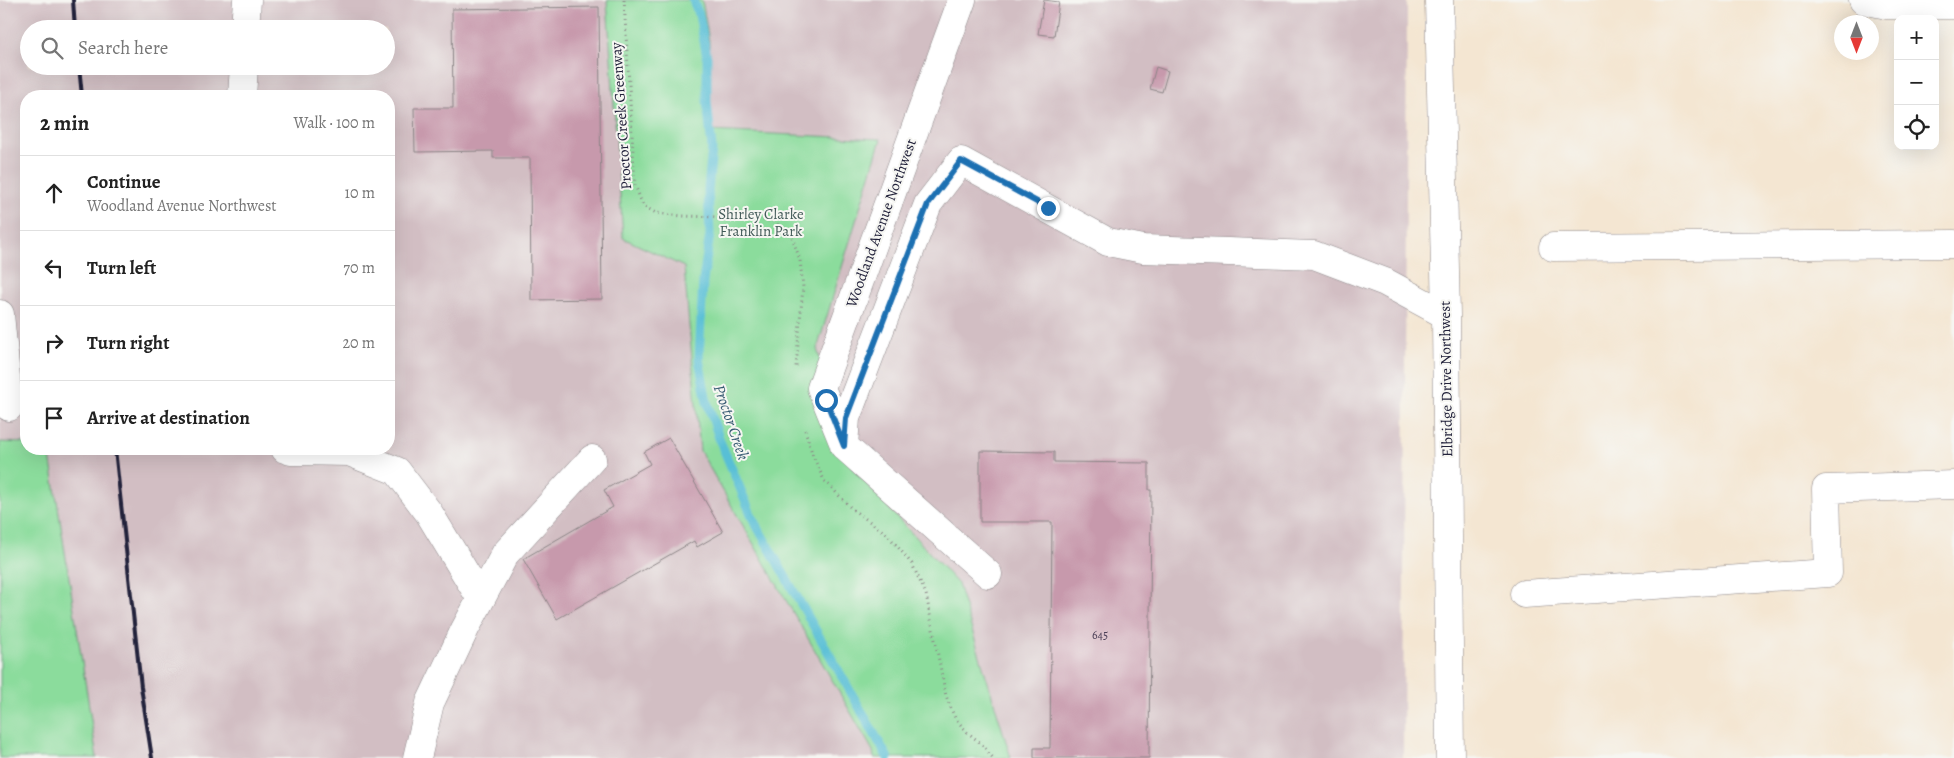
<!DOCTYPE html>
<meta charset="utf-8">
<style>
body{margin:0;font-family:Alegreya,serif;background:#f2f2f2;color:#222}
.controls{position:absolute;right:15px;top:15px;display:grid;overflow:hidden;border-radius:10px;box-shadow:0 5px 20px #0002}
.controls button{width:45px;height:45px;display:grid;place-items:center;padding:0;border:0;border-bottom:1px solid #e0e0e0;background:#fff;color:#222;font:25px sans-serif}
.compass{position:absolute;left:1834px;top:15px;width:45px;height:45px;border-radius:50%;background:#fff;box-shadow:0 5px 20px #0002;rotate:180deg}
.stop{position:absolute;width:15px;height:15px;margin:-11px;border:4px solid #1f6fb2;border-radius:50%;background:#fff}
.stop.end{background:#1f6fb2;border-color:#fff;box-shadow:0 1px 5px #0008}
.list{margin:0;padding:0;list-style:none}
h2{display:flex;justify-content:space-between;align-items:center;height:65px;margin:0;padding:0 20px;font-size:21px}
h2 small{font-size:16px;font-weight:400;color:#767676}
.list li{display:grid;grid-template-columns:32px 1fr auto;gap:15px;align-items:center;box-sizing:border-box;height:75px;padding:0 20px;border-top:1px solid #e0e0e0}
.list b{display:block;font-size:19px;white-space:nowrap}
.list p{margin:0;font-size:16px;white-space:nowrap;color:#767676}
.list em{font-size:16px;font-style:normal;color:#767676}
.icon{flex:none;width:28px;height:28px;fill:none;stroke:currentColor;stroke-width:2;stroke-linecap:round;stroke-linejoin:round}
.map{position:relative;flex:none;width:1954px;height:758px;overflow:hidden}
.search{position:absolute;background:#fff;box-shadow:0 5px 20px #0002;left:20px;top:20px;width:375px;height:55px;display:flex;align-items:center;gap:12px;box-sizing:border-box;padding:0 18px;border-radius:28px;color:#767676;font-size:19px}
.panel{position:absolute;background:#fff;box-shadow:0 5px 20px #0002;left:20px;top:90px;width:375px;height:365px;border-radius:20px}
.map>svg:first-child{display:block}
</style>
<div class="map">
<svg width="1954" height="758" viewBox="0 0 1954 758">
<rect width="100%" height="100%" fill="#f6f6f2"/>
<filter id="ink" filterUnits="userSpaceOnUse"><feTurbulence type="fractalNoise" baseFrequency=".02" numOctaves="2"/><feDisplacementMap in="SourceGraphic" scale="10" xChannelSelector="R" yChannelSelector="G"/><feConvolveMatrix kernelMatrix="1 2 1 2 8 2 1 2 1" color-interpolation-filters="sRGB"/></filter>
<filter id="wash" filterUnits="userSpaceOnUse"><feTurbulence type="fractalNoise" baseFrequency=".0096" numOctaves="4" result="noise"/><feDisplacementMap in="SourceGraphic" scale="20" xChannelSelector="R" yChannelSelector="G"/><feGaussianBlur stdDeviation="1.12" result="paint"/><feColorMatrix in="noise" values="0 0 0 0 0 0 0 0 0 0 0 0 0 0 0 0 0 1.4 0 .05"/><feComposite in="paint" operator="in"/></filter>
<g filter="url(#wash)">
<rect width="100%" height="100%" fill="#f4e6d2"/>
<!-- industrial -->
<path fill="#d2bec3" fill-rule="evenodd" d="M0,0H1407L1403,758H0ZM29,29H386V66H29ZM26,96H389V449H26Z"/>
<!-- green -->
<path fill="#8bdc9c" stroke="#567f6c" d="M607,0H702L709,41V131L881,139L817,349L853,469L958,584L1011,758H874L873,751L700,451L684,267L623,238Z
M0,442L26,443V449H49L97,758H0Z"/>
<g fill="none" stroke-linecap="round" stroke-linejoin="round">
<!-- stream -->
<path stroke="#58bfd6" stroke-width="9" d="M693,0L699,15L707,57V101L712,148L708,190L710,234L703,281L699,359L707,402L720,441L754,521L888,758"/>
</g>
<g id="blocks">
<!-- building -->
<path fill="#c799ac" d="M1044,0L1059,2L1054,36L1038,34Z
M599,7L602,299L531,300L530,158H493V151L415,152L414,108H453L452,9Z
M1156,67L1168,71L1162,92L1150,89Z
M669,438L723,532L697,547L694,541L557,619L523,559L613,507L604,490L650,464L644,452Z
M980,451L1054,452V462L1149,463V490H1151L1149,758H1034V748H1050L1052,522H980Z"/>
</g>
</g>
<g filter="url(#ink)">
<use href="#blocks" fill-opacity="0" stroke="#8b8486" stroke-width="1"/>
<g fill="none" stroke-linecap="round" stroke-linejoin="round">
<defs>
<path id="minor" d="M1439,0L1446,315L1450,758
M1863,0L1887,5H1954
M245,29L247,0
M242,96L244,66
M1553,247L1954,244
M0,314L9,407
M843,442L821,388L962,0
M285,449L291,451L349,452L397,471L429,513L481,599
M988,574L844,446L846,418L928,204L961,161L1108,242L1143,249L1314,255L1385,282L1446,315
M1524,594L1828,573L1826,489L1954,485
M417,758L430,703L465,629L505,554L592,459"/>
</defs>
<!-- minor casing -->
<use href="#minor" stroke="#8b8486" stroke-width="29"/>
<!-- path -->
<path stroke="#8b8486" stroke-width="3" stroke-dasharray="1 4" stroke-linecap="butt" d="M624,0L635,185L643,206L656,213L682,216L754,218L775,222L792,237L800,260L803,287L796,367
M805,430L813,456L824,480L852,509L887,534L912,564L926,594L946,696L955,718L967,732L982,744L993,758"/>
<!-- minor -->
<use href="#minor" stroke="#fff" stroke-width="28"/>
<!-- rail -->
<path stroke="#22223b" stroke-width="4" d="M73,0L75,29
M79,66L82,96
M115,449L141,687L152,758"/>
</g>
</g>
<g fill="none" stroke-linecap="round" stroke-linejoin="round" filter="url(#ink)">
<!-- route -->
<path stroke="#1f6fb2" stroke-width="6" d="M826,400L844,446L846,418L928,204L961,161L1048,208"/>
</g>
<g text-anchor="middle" stroke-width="4" stroke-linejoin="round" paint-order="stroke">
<!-- number labels -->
<g font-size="12" fill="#4b4057">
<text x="1100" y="639">645</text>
</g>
<!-- street labels -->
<g font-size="15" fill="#22223b" stroke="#f6f6f2">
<text transform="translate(621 116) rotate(-94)" y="5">Proctor Creek Greenway</text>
<text transform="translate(881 223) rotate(-70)" y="5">Woodland Avenue Northwest</text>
<text transform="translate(1446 379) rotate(-91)" y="5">Elbridge Drive Northwest</text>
</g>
<!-- park labels -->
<g font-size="15" fill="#425a58" stroke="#f6f6f2">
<text x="761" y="219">Shirley Clarke<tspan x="761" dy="17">Franklin Park</tspan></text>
</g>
<!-- water labels -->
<g font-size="16" font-style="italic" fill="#355971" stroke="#f6f6f2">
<text transform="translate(732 422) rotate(71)" y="6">Proctor Creek</text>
</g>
</g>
</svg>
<div class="controls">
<button>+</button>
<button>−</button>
<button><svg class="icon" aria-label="locate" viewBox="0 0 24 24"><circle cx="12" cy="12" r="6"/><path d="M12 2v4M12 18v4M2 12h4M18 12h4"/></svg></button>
</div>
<svg class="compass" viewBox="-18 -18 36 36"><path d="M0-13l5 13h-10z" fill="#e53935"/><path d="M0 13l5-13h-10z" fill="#767676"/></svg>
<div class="stop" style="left:826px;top:400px"></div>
<div class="stop end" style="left:1048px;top:208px"></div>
<div class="search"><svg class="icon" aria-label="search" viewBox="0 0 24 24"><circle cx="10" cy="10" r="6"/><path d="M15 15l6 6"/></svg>Search here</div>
<section class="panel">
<h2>2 min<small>Walk · 100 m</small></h2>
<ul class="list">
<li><svg class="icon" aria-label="ahead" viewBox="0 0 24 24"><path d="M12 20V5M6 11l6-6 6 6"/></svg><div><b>Continue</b><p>Woodland Avenue Northwest</p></div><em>10 m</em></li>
<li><svg class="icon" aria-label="left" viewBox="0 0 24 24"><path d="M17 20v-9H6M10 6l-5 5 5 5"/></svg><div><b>Turn left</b></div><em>70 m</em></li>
<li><svg class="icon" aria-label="right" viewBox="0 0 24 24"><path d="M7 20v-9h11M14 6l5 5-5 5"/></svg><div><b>Turn right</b></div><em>20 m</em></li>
<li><svg class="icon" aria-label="arrive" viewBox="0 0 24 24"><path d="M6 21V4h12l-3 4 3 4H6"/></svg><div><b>Arrive at destination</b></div></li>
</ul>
</section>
</div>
